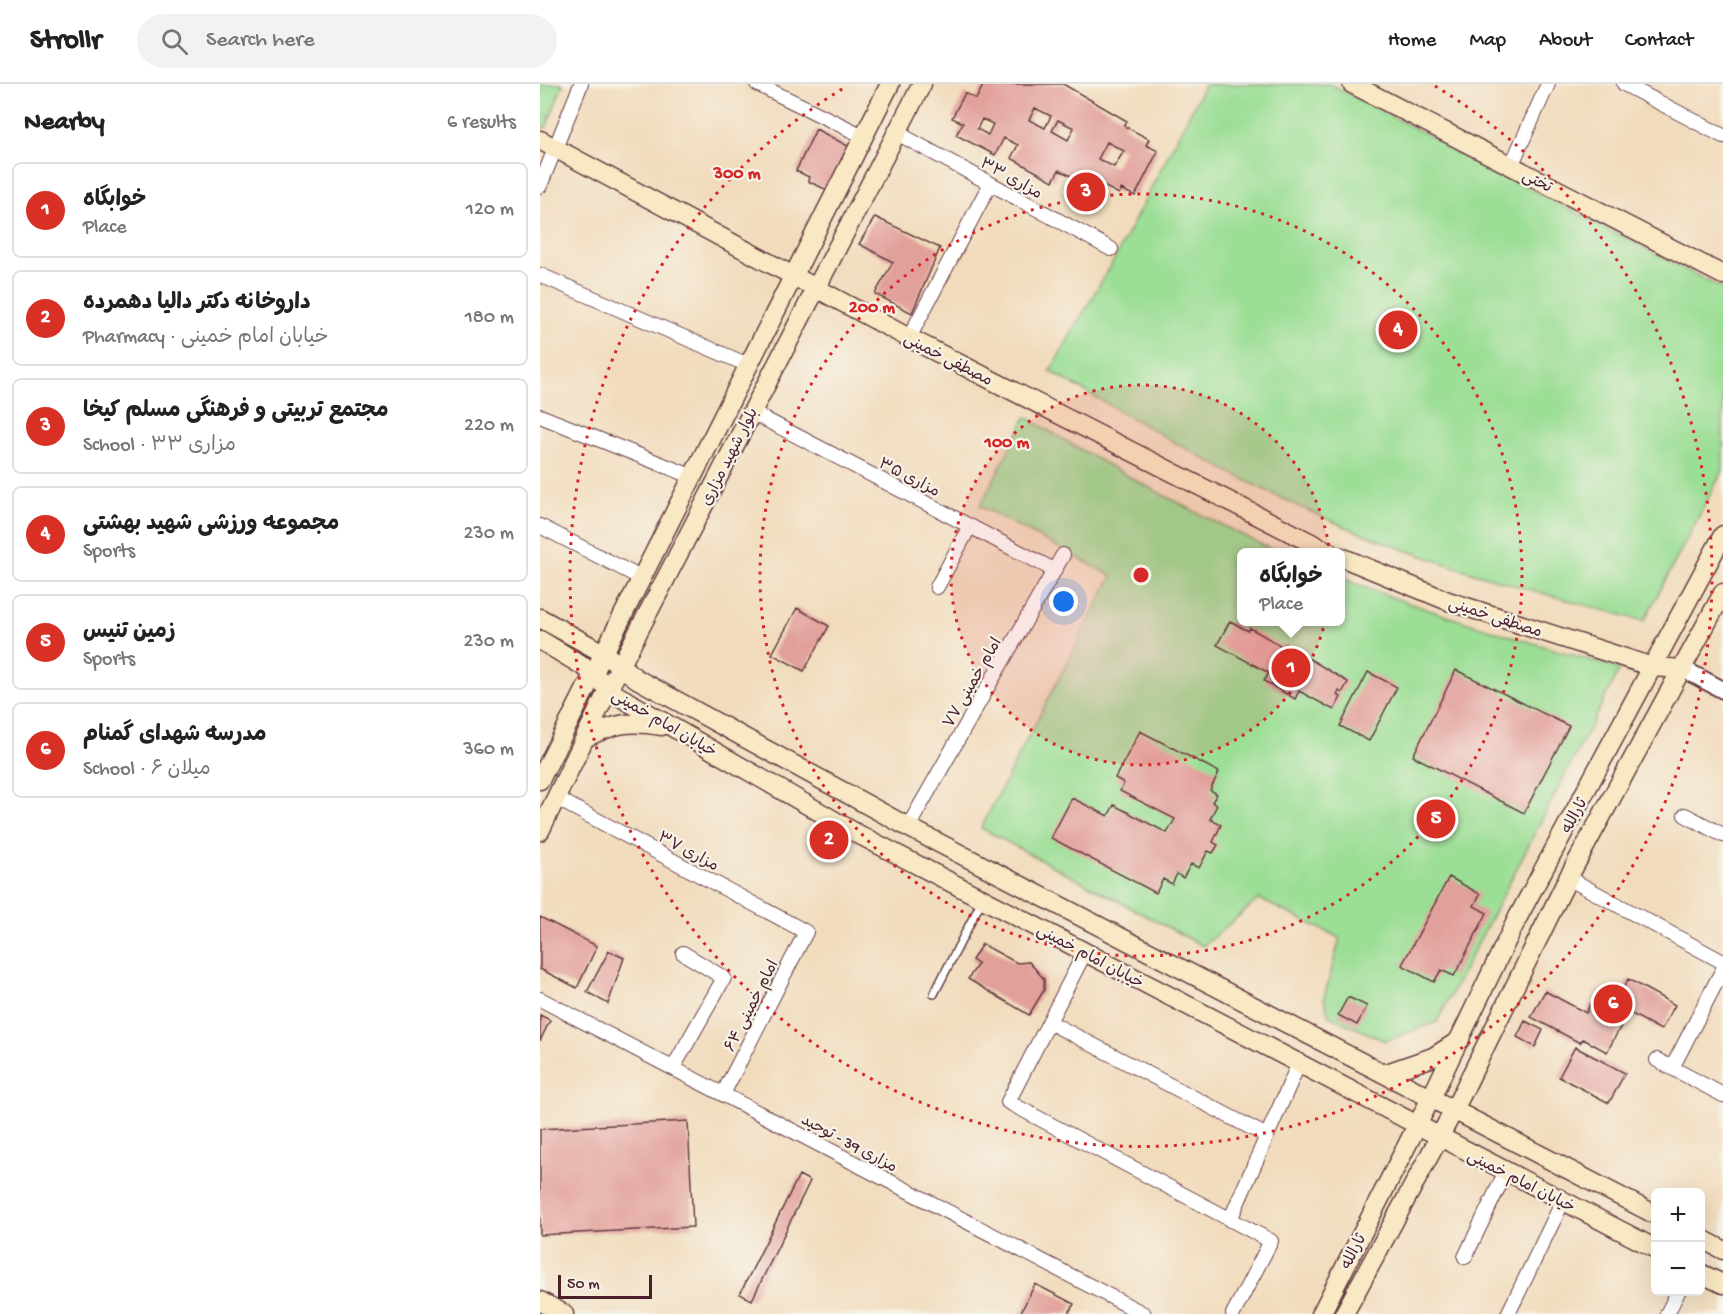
<!DOCTYPE html>
<meta charset="utf-8">
<style>
body{margin:0;font-family:"Gochi Hand","Playpen Sans Arabic",sans-serif;background:#f2f2f2;color:#222}
.controls{position:absolute;right:18px;bottom:18px;display:grid;overflow:hidden;border-radius:9px;box-shadow:0 6px 24px #0002}
.controls button{width:54px;height:54px;display:grid;place-items:center;padding:0;border:0;border-bottom:2px solid #e0e0e0;background:#fff;color:#222;font:30px sans-serif}
.scale{position:absolute;left:18px;bottom:15px;width:94px;box-sizing:border-box;padding-left:6px;border:3px solid #4a1f2b;border-top:0;font-size:16px;line-height:21px;white-space:nowrap;color:#4a1f2b;-webkit-text-stroke:4px #f7f3e8;paint-order:stroke}
.you{position:absolute;left:524px;top:518px;width:21px;height:21px;margin:-15px;border:4px solid #fff;border-radius:50%;background:#1a73e8;box-shadow:0 0 0 9px #1a73e833}
.badge{display:grid;place-items:center;width:39px;height:39px;border-radius:50%;background:#d93025;color:#fff;font-size:20px;font-weight:700}
.pin{position:absolute;translate:-50% -50%;border:3px solid #fff;box-shadow:0 2px 6px #0006}
.popup{position:absolute;left:697px;top:464px;width:108px;height:78px;box-sizing:border-box;display:grid;place-content:center;border-radius:9px;background:#fff;filter:drop-shadow(0 2px 4px #0005);font-size:20px;white-space:nowrap;color:#767676}
.popup b{font-size:22px;color:#222}
.popup::after{content:'';position:absolute;left:50%;top:100%;margin-left:-12px;border:12px solid transparent;border-top-color:#fff}
.list{margin:0;padding:0;list-style:none}
h2{display:flex;justify-content:space-between;align-items:center;height:78px;margin:0;padding:0 24px;font-size:26px}
h2 small{font-size:20px;font-weight:400;color:#767676}
.list li{display:grid;grid-template-columns:39px 1fr auto;gap:18px;align-items:center;box-sizing:border-box;height:96px;margin:0 12px 12px;padding:0 12px;border:2px solid #e0e0e0;border-radius:9px}
.list b{display:block;font-size:22px;white-space:nowrap}
.list p{margin:0;font-size:20px;white-space:nowrap;color:#767676}
.list em{font-size:20px;font-style:normal;color:#767676}
.icon{flex:none;width:33px;height:33px;fill:none;stroke:currentColor;stroke-width:2;stroke-linecap:round;stroke-linejoin:round}
.map{position:relative;flex:none;width:1183px;height:1230px;overflow:hidden}
header{display:flex;align-items:center;gap:36px;box-sizing:border-box;height:84px;padding:0 30px;background:#fff;border-bottom:2px solid #e0e0e0}
header strong{font-size:28px}
nav{display:flex;gap:33px;margin-inline-start:auto;font-size:21px}
.search{width:420px;height:54px;background:#f2f2f2;display:flex;align-items:center;gap:15px;box-sizing:border-box;padding:0 21px;border-radius:33px;color:#767676;font-size:22px}
main{display:flex}
aside{flex:1;background:#fff}
.map>svg:first-child{display:block}
</style>
<header>
<strong>Strollr</strong>
<div class="search"><svg class="icon" aria-label="search" viewBox="0 0 24 24"><circle cx="10" cy="10" r="6"/><path d="M15 15l6 6"/></svg>Search here</div>
<nav><a>Home</a><a>Map</a><a>About</a><a>Contact</a></nav>
</header>
<main>
<aside>
<h2>Nearby<small>6 results</small></h2>
<ul class="list">
<li><span class="badge">1</span><div><b>خوابگاه</b><p>Place</p></div><em>120 m</em></li>
<li><span class="badge">2</span><div><b>داروخانه دکتر دالیا دهمرده</b><p>Pharmacy · خیابان امام خمینی</p></div><em>180 m</em></li>
<li><span class="badge">3</span><div><b>مجتمع تربیتی و فرهنگی مسلم کیخا</b><p>School · مزاری ۳۳</p></div><em>220 m</em></li>
<li><span class="badge">4</span><div><b>مجموعه ورزشی شهید بهشتی</b><p>Sports</p></div><em>230 m</em></li>
<li><span class="badge">5</span><div><b>زمین تنیس</b><p>Sports</p></div><em>230 m</em></li>
<li><span class="badge">6</span><div><b>مدرسه شهدای گمنام</b><p>School · میلان ۶</p></div><em>360 m</em></li>
</ul>
</aside>
<div class="map">
<svg width="1183" height="1230" viewBox="0 0 1183 1230">
<defs>
<pattern id="park-crowns" width="20" height="18" patternUnits="userSpaceOnUse" patternTransform="scale(1.5)"><rect width="20" height="18" fill="#9bde95"/><path d="M2 6a3 3 0 1 1 6 0M12 15a3 3 0 1 1 6 0" fill="none" stroke="#87be81"/></pattern>
</defs>
<rect width="100%" height="100%" fill="#f7f3e8"/>
<filter id="ink" filterUnits="userSpaceOnUse"><feTurbulence type="fractalNoise" baseFrequency=".0167" numOctaves="2"/><feDisplacementMap in="SourceGraphic" scale="12" xChannelSelector="R" yChannelSelector="G"/><feConvolveMatrix kernelMatrix="1 2 1 2 8 2 1 2 1" color-interpolation-filters="sRGB"/></filter>
<filter id="wash" filterUnits="userSpaceOnUse"><feTurbulence type="fractalNoise" baseFrequency=".008" numOctaves="4" result="noise"/><feDisplacementMap in="SourceGraphic" scale="24" xChannelSelector="R" yChannelSelector="G"/><feGaussianBlur stdDeviation="1.35" result="paint"/><feColorMatrix in="noise" values="0 0 0 0 0 0 0 0 0 0 0 0 0 0 0 0 0 1.4 0 .05"/><feComposite in="paint" operator="in"/></filter>
<g filter="url(#wash)">
<rect width="100%" height="100%" fill="#f1dbbc"/>
<!-- park -->
<path fill="url(#park-crowns)" stroke="#727e60" stroke-width="1.5" d="M0,0H23L6,44L0,41Z"/>
<!-- garden -->
<path fill="#9bde95" stroke="#727e60" stroke-width="1.5" d="M665,0H790L1183,205V386L1104,537C1010,512 917,487 826,451C715,408 613,346 510,287L575,174Z
M486,333C567,383 651,427 737,468H702V538H801V494C892,530 986,557 1080,585L897,938L845,957L789,932L784,914L800,854L719,815L663,862L441,744L572,492L440,422Z"/>
<g id="blocks">
<!-- building -->
<path fill="#e2a09b" fill-rule="evenodd" d="M444,0H523L587,37L584,42L609,55L606,61L618,67L595,112L581,105L579,110L554,97L552,102L519,86L513,97L471,74L478,61L464,54L455,71L416,51L423,39L412,34L425,9L436,15ZM495,24L511,32L505,44L489,36ZM442,35L453,40L448,51L437,45ZM518,36L534,44L528,56L512,47ZM567,58L584,67L574,83L558,75Z
M276,45L308,62L287,106L268,97L269,93L256,87Z
M335,133L400,164L372,229L335,210L353,178L319,160Z
M257,524L289,542L264,587L232,570Z
M690,537L708,547L710,544L743,563L745,560L808,598L802,609L799,607L797,611L801,613L794,626L759,607L755,615L724,597L729,589L677,561Z
M916,586L1029,642L984,729L873,672Z
M828,588L857,603L829,657L800,642Z
M600,647L679,688L670,706L677,710L672,718L677,721L670,735L681,741L673,758L678,761L673,769L668,767L659,784L651,780L643,794L637,790L632,800L623,795L616,809L511,754L532,714L568,732L574,721L627,749L635,735L580,707L584,699L575,694Z
M909,793L940,810L934,822L947,829L914,892L901,886L894,898L862,881Z
M0,833L57,862L37,904L0,885Z
M442,860L477,879L489,878L504,895V906L489,931L428,895L438,880L432,876Z
M69,867L84,874L68,920L47,908Z
M1088,895L1135,921L1121,946L1075,921Z
M1005,907L1046,929L1050,920L1083,938L1067,968L1043,955L1040,959L991,933Z
M808,913L827,922L817,941L798,931Z
M0,931L10,936L0,957Z
M985,937L1003,946L995,963L977,953Z
M1035,963L1085,989L1069,1019L1019,993Z
M148,1037L153,1143L0,1151V1045Z
M259,1091L270,1097L212,1216L200,1210Z
M495,1200L534,1220L528,1230H480Z"/>
</g>
</g>
<g filter="url(#ink)">
<use href="#blocks" fill-opacity="0" stroke="#633b41" stroke-width="1.5"/>
<g fill="none" stroke-linecap="round" stroke-linejoin="round">
<defs>
<path id="service" d="M394,910L442,816"/>
<path id="minor" d="M217,0L323,52
M1084,0L1183,52
M357,49L571,165
M971,82L1008,0
M0,102L41,0
M0,191L208,281
M369,254L450,100
M211,328L514,486
M0,332L151,392
M0,442L101,494
M397,503L430,442
M16,714L266,848L183,1010
M1145,731L1183,751
M368,743L523,471
M1028,794L1183,878
M545,868L468,1018L731,1157L693,1230
M0,915L604,1230
M509,938L727,1052
M1117,976L1183,1011
M133,984L184,894L143,869
M1132,984L1183,885
M690,1136L759,979
M925,1173L966,1087
M968,1230L1023,1117
M1127,1230L1138,1208"/>
<path id="tertiary" d="M1143,585L1183,606"/>
<path id="secondary" d="M812,0L1183,191
M0,56L369,254L789,468
M801,473L908,517L1113,583L1143,585
M0,534L63,569L97,595L368,743L1116,1131
M0,556L53,588L68,606L316,749L1116,1165
M45,654C74,640 89,636 121,642
M0,696L350,0
M0,747L68,606L382,0
M844,990L893,973L920,956
M1160,1154L1183,1166
M1160,1189L1183,1200
M0,1217L24,1230
M781,1230L891,1014L978,833L1183,451
M804,1230L914,1026L1028,794L1183,509"/>
</defs>
<!-- service casing -->
<use href="#service" stroke="#633b41" stroke-width="10"/>
<!-- minor casing -->
<use href="#minor" stroke="#633b41" stroke-width="16"/>
<!-- tertiary casing -->
<use href="#tertiary" stroke="#633b41" stroke-width="20"/>
<!-- secondary casing -->
<use href="#secondary" stroke="#633b41" stroke-width="21"/>
<!-- service -->
<use href="#service" stroke="#fff" stroke-width="7"/>
<!-- minor -->
<use href="#minor" stroke="#fff" stroke-width="14"/>
<!-- tertiary -->
<use href="#tertiary" stroke="#fff" stroke-width="16"/>
<!-- secondary -->
<use href="#secondary" stroke="#f8e8c3" stroke-width="18"/>
</g>
</g>
<!-- distance rings -->
<circle cx="601" cy="491" r="190" fill="#d62828" fill-opacity=".12"/>
<g fill="none" stroke="#d62828" stroke-width="3" stroke-dasharray="3 6">
<circle cx="601" cy="491" r="190"/>
<circle cx="601" cy="491" r="381"/>
<path d="M895 2A571 571 0 1 1 307 2"/>
</g>
<g text-anchor="middle" stroke-width="4.5" stroke-linejoin="round" paint-order="stroke">
<!-- street labels -->
<g font-size="16" fill="#4a1f2b" stroke="#f7f3e8">
<text transform="translate(472 93) rotate(29)" y="6">مزاری ۳۳</text>
<text transform="translate(998 96) rotate(27)" y="6">تختی</text>
<text transform="translate(409 274) rotate(27)" y="6">مصطفی خمینی</text>
<text transform="translate(188 372) rotate(-63)" y="6">بلوار شهید مزاری</text>
<text transform="translate(370 392) rotate(27)" y="6">مزاری ۳۵</text>
<text transform="translate(956 532) rotate(18)" y="6">مصطفی خمینی</text>
<text transform="translate(431 598) rotate(-60)" y="6">امام خمینی ۷۷</text>
<text transform="translate(125 638) rotate(30)" y="6">خیابان امام خمینی</text>
<text transform="translate(1033 731) rotate(-62)" y="6">ثارالله</text>
<text transform="translate(149 766) rotate(28)" y="6">مزاری ۳۷</text>
<text transform="translate(551 871) rotate(28)" y="6">خیابان امام خمینی</text>
<text transform="translate(210 921) rotate(-63)" y="6">امام خمینی ۶۴</text>
<text transform="translate(310 1058) rotate(28)" y="6">مزاری 39 - توحید</text>
<text transform="translate(982 1096) rotate(27)" y="6">خیابان امام خمینی</text>
<text transform="translate(812 1167) rotate(-63)" y="6">ثارالله</text>
</g>
</g>
<circle cx="601" cy="491" r="9" fill="#d62828" stroke="#f7f3e8" stroke-width="3"/>
<g font-size="18" text-anchor="middle" font-weight="bold" fill="#d62828" stroke="#f7f3e8" stroke-width="4.5" stroke-linejoin="round" paint-order="stroke">
<text x="197" y="94">300 m</text>
<text x="332" y="228">200 m</text>
<text x="467" y="363">100 m</text>
</g>
</svg>
<div class="controls">
<button>+</button>
<button>−</button>
</div>
<div class="scale">50 m</div>
<div class="you"></div>
<div class="pin badge" style="left:751px;top:584px">1</div>
<div class="popup"><b>خوابگاه</b>Place</div>
<div class="pin badge" style="left:289px;top:756px">2</div>
<div class="pin badge" style="left:546px;top:108px">3</div>
<div class="pin badge" style="left:858px;top:246px">4</div>
<div class="pin badge" style="left:896px;top:735px">5</div>
<div class="pin badge" style="left:1073px;top:920px">6</div>
</div>
</main>
